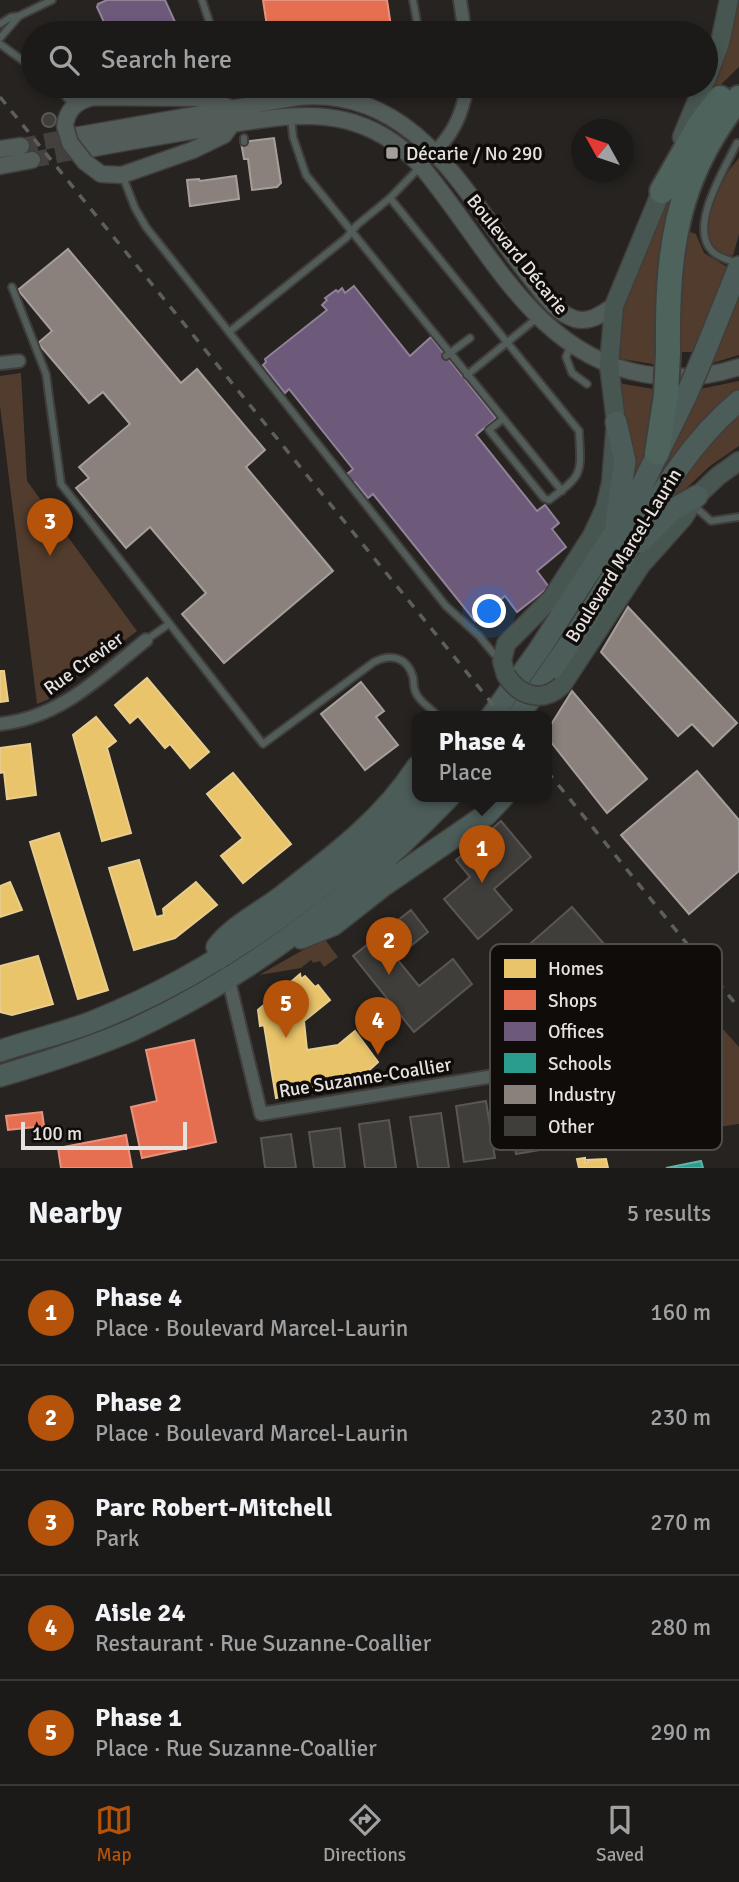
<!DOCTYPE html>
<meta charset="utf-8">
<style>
body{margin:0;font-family:Signika,sans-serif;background:#252321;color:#f1f3f6}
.compass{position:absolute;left:571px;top:119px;width:63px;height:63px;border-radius:50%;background:#1c1a18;box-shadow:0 4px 10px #0003;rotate:310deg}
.scale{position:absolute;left:21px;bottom:18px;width:166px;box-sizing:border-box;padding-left:7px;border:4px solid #e6e2df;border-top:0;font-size:19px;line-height:24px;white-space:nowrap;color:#e6e2df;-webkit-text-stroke:5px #0f0c0a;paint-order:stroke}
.you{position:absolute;left:490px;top:612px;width:24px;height:24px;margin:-18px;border:5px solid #fff;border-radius:50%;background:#1a73e8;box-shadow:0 0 0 10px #1a73e833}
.badge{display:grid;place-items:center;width:46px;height:46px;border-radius:50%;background:#b45309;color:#fff;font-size:23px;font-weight:700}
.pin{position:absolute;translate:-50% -58px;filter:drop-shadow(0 2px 4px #0008)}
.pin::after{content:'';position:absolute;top:37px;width:24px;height:21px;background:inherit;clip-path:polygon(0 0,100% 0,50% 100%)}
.popup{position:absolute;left:412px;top:711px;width:140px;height:91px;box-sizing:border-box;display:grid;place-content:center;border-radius:14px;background:#1c1a18;filter:drop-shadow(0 2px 5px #0005);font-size:23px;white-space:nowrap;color:#a0a1a2}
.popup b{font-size:26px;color:#f1f3f6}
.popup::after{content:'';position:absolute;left:50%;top:100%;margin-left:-14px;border:14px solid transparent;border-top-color:#1c1a18}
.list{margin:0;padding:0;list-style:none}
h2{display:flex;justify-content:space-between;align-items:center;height:91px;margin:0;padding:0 28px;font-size:30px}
h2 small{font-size:23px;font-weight:400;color:#a0a1a2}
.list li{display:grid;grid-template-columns:46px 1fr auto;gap:21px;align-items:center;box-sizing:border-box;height:105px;padding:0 28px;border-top:2px solid #3a3837}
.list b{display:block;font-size:26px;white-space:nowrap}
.list p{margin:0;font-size:23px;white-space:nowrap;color:#a0a1a2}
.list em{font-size:23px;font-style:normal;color:#a0a1a2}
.icon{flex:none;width:38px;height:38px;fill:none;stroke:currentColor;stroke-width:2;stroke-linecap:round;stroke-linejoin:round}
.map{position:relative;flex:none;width:739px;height:1168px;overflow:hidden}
.search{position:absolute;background:#1c1a18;box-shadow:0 4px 10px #0003;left:21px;right:21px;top:21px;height:77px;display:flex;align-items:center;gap:18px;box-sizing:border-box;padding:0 24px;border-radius:38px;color:#a0a1a2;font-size:26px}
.sheet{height:616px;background:#1c1a18}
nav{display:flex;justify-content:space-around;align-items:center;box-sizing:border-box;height:98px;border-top:2px solid #3a3837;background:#1c1a18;font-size:19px;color:#a0a1a2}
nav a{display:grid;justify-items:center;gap:4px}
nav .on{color:#b45309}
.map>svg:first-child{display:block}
</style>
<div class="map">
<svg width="739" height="1168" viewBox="0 0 739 1168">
<rect width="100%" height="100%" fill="#262320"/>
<!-- green -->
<path fill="#523c2d" d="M733,0H739V67L710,95L708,83Z
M706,130L659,365L622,359L616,355L617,318L656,215Z
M739,158V234L733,256L718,252L708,242C705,211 719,181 739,158Z
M690,232L696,234L704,253L729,268L695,352H670L682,233Z
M739,286V355L706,365Z
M21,373L27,481L137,631L47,700L37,704L0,406V376Z
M739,381V392L695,430L681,446L648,494L695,390Z
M618,383L659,390L651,439L626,496Z
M739,412V446L710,466L672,502L666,499L695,457Z
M324,938L338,957L324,967L320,961L313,963L311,960L301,968L259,975Z
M688,990L739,1047V1124L566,1148L557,1081L581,1074Z"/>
<!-- homes -->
<path fill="#e9c46a" stroke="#e8cd8d" stroke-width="2" d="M0,671H4L8,701L0,702Z
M147,678L209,752L190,768L170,744L165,748L138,716L130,723L115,705Z
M96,717L116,741L107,748L131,833L102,841L73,735Z
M30,744L36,795L7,799L4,772L0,773V748Z
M233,773L291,844L243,883L221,856L243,838L207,794Z
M59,833L108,990L78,999L30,842Z
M139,860L156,917L164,915L163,909L196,882L217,905L175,938L134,950L109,868Z
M10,882L22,910L0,917V886Z
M38,956L53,1004L12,1015L0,1012V966Z
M300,974L301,979L305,976L315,987L318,985L330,1000L304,1021L307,1050L338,1045L355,1031L378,1062L356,1082L276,1098L264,1025L260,1026L258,1010Z
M585,1158V1163L588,1162L587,1160L606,1159L608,1168H579L577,1159Z"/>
<!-- shops -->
<path fill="#e76f51" stroke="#e7927c" stroke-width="2" d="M263,0H387L392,33H268Z
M194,1040L216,1142L142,1158L131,1107L157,1101L146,1050Z
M42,1112L44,1126L8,1130L6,1116Z
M126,1135L132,1168H61L58,1148Z"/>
<!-- offices -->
<path fill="#6d597a" stroke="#918298" stroke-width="2" d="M107,0H165L180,33H109L97,7L98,4Z
M354,286L410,356L431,337L496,418L476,435L537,511L545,505L559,523L552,529L566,547L537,571L549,587L517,612L505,596L475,621L373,494L368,498L355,482L353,484L346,475L353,469L289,389L285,393L263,365L266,362L265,359L327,310L322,305L327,300L325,298L336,290L338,292L342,288L345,293Z"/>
<!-- schools -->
<path fill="#2a9d8f" stroke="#62b2a7" stroke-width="2" d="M701,1161L703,1168H666Z"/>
<!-- industry -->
<path fill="#8a817c" stroke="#a69e9a" stroke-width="2" d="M274,138L281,183L277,187L252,190L248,159H244L241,142Z
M236,176L239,199L190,206L187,180L199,179L200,181Z
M68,249L181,383L197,369L265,450L246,467L333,571L224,663L182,614L206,593L150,527L126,548L76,488L89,478L79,467L130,424L103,392L89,403L38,343L52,331L18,290Z
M628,607L737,723L713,746L692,724L678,736L601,652Z
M361,682L384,711L376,717L398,745L365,770L321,714Z
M572,691L647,779L607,813L547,737V731Z
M697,771L739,820V871L689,914L621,835Z"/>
<!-- building -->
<path fill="#403e3b" stroke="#595654" stroke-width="2" d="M42 120a7 7 0 1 1 14 0a7 7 0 1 1-14 0Z
M501,821L531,857L494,889L512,910L478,939L444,899L470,877L456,860Z
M572,907L642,988L587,1037L516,956Z
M411,910L428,932L396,958L419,986L453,959L472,984L414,1032L353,956Z
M538,1093L546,1149L516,1154L507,1097Z
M486,1101L495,1158L464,1162L456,1106Z
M441,1113L449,1168H418L410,1117Z
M389,1120L396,1168H365L359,1124Z
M340,1128L345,1168H314L309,1132Z
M291,1134L296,1168H265L261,1138Z"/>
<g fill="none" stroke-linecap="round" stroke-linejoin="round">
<!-- tertiary-tunnel -->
<path stroke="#43403d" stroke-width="16" stroke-dasharray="16 8" stroke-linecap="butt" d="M21,146L74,136
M32,160L84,150"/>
<defs>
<path id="service" d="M202,0L213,33
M413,0L419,33
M0,24L11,17L19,16L52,0
M0,38L19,16
M0,44L33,68
M57,86L72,104
M218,86L219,101
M251,86L254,104
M291,117L293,137L306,175L562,491
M244,138V142
M737,143C725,168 688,227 712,251C719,258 729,260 737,263
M123,177L135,208L146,227L446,606L479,636L494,654L502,657
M390,198L579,431C581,474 584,474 549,500L544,498L489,430L503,419
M12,287L46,374L61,484L263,744L374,662C391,653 407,657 413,677C414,682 413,688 416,693C420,703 432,708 438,717
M229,332L346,238L357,225L390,198L420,167
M571,345L566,357L572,373L587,384
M446,356L470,338
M467,375L537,318
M693,505L711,521L739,517
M146,640L169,624"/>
<path id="minor" d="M460,0L465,33
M429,158C452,136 462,117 467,86
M0,363L19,361
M0,724C60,718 101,676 146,640
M227,973L261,1114L573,1063"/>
<path id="tertiary" d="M65,126C67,109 77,101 93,97L207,98L228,107
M74,136L298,97C417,86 466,197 529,276C541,291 555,313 575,319C590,323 602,314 614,306
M0,149L21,146
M84,150C131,141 179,133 227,125C265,119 306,111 344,120C374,127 400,144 421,166C487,244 534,355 644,374C676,380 708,377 739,367
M85,162L101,174L122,175L193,150L224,135L232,124
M0,166L32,160"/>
<path id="secondary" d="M706,80L720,43L729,0
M682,137L703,86
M506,675L502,661L506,644L552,598L592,536L605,508L611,483L616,422L609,365L614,306L666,180
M562,685L641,565L683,518L697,496L718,476L739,461"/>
<path id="primary" d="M704,354L739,267
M616,422L625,461L616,522
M640,542L672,510L697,496
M491,717L539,650L633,504L686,396
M517,717C555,667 590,614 622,560C656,502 686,445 739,401
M301,938L333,925L384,885L486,815L503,797
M217,947C233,926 260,913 281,897C331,858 382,821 417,767
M0,1051C32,1040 65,1033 97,1020C219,971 328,889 421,797
M0,1076C44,1063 88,1049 130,1031C251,975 357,893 449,797"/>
<path id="motorway" d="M662,191L699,126L720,98
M668,353C667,253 674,179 739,98
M657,453L666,395"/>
</defs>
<!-- service casing -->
<use href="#service" stroke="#403e3c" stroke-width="10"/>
<!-- minor casing -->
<use href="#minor" stroke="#403e3c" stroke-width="16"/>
<!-- tertiary casing -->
<use href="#tertiary" stroke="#403e3c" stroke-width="19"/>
<!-- secondary casing -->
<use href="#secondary" stroke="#403e3c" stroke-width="21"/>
<!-- primary casing -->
<use href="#primary" stroke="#403e3c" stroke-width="24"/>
<!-- motorway casing -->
<use href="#motorway" stroke="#403e3c" stroke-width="28"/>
<!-- service -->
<use href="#service" stroke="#525c59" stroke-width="6"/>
<!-- minor -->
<use href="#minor" stroke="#525c59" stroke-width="12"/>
<!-- tertiary -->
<use href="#tertiary" stroke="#525c59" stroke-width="16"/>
<!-- secondary -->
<use href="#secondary" stroke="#485652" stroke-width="18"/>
<!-- primary -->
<use href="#primary" stroke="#4c5c58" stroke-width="21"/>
<!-- motorway -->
<use href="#motorway" stroke="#4f635d" stroke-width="24"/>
<!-- rail -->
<path stroke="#5c5f5c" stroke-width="3.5" stroke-dasharray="9 9" stroke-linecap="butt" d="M0,97L503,717
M547,771L739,1008"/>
<defs>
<path id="tertiary-bridge" d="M65,126L70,143L85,162"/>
<path id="secondary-bridge" d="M506,675C519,696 543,704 562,685"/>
<path id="primary-bridge" d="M686,396L704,354"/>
<path id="motorway-bridge" d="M666,395L668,353"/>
</defs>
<!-- tertiary-bridge casing -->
<use href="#tertiary-bridge" stroke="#403e3c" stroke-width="19" stroke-linecap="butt"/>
<!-- secondary-bridge casing -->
<use href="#secondary-bridge" stroke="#403e3c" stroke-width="21" stroke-linecap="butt"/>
<!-- primary-bridge casing -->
<use href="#primary-bridge" stroke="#403e3c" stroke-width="24" stroke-linecap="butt"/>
<!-- motorway-bridge casing -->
<use href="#motorway-bridge" stroke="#403e3c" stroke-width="28" stroke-linecap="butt"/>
<!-- tertiary-bridge -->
<use href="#tertiary-bridge" stroke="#525c59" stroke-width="16"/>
<!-- secondary-bridge -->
<use href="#secondary-bridge" stroke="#485652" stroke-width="18"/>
<!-- primary-bridge -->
<use href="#primary-bridge" stroke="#4c5c58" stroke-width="21"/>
<!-- motorway-bridge -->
<use href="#motorway-bridge" stroke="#4f635d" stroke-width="24"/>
</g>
<!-- markers -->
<rect fill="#a39f9c" stroke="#0f0c0a" stroke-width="2.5" x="385" y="146" width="14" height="14" rx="3.5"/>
<g text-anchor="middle" stroke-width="7" stroke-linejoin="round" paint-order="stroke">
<!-- poi labels -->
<g font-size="19" fill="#e6e2df" stroke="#0f0c0a" text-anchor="start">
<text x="406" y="160">Décarie / No 290</text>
</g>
<!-- street labels -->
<g font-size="19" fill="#e6e2df" stroke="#0f0c0a">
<text transform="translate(518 254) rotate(51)" y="7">Boulevard Décarie</text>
<text transform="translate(623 555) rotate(-58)" y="7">Boulevard Marcel-Laurin</text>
<text transform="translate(83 663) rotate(-36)" y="7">Rue Crevier</text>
<text transform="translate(365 1077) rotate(-9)" y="7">Rue Suzanne-Coallier</text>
</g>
</g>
<!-- legend -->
<rect x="490" y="944" width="232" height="206" rx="10" fill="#0f0c0a" stroke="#504c4a" stroke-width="2"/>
<rect x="504" y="959" width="32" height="19" fill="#e9c46a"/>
<rect x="504" y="990" width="32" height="20" fill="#e76f51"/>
<rect x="504" y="1022" width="32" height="19" fill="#6d597a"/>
<rect x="504" y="1053" width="32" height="20" fill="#2a9d8f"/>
<rect x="504" y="1085" width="32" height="19" fill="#8a817c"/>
<rect x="504" y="1116" width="32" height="20" fill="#403e3b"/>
<g font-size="19" fill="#e6e2df">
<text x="548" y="975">Homes</text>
<text x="548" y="1007">Shops</text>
<text x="548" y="1038">Offices</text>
<text x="548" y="1070">Schools</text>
<text x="548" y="1101">Industry</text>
<text x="548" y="1133">Other</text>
</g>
</svg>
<svg class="compass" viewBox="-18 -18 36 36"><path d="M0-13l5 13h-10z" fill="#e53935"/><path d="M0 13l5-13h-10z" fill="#a0a1a2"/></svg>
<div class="scale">100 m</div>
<div class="you"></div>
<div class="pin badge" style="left:482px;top:883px">1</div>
<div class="popup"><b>Phase 4</b>Place</div>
<div class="pin badge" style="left:389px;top:975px">2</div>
<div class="pin badge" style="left:50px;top:556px">3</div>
<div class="pin badge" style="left:378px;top:1055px">4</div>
<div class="pin badge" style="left:286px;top:1038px">5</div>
<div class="search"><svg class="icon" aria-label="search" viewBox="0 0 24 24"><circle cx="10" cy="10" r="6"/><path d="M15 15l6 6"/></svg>Search here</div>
</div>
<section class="sheet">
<h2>Nearby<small>5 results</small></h2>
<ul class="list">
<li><span class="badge">1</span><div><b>Phase 4</b><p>Place · Boulevard Marcel-Laurin</p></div><em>160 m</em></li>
<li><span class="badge">2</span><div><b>Phase 2</b><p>Place · Boulevard Marcel-Laurin</p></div><em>230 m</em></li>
<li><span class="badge">3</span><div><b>Parc Robert-Mitchell</b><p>Park</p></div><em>270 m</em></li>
<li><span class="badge">4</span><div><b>Aisle 24</b><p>Restaurant · Rue Suzanne-Coallier</p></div><em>280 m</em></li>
<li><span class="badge">5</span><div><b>Phase 1</b><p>Place · Rue Suzanne-Coallier</p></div><em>290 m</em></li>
</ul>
</section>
<nav>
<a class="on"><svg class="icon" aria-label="map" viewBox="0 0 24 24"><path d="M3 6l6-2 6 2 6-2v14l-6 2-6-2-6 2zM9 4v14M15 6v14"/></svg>Map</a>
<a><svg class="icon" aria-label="directions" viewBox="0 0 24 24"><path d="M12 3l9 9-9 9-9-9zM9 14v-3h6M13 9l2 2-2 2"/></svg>Directions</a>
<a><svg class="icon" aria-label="saved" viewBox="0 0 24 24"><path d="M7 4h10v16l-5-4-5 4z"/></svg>Saved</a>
</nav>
